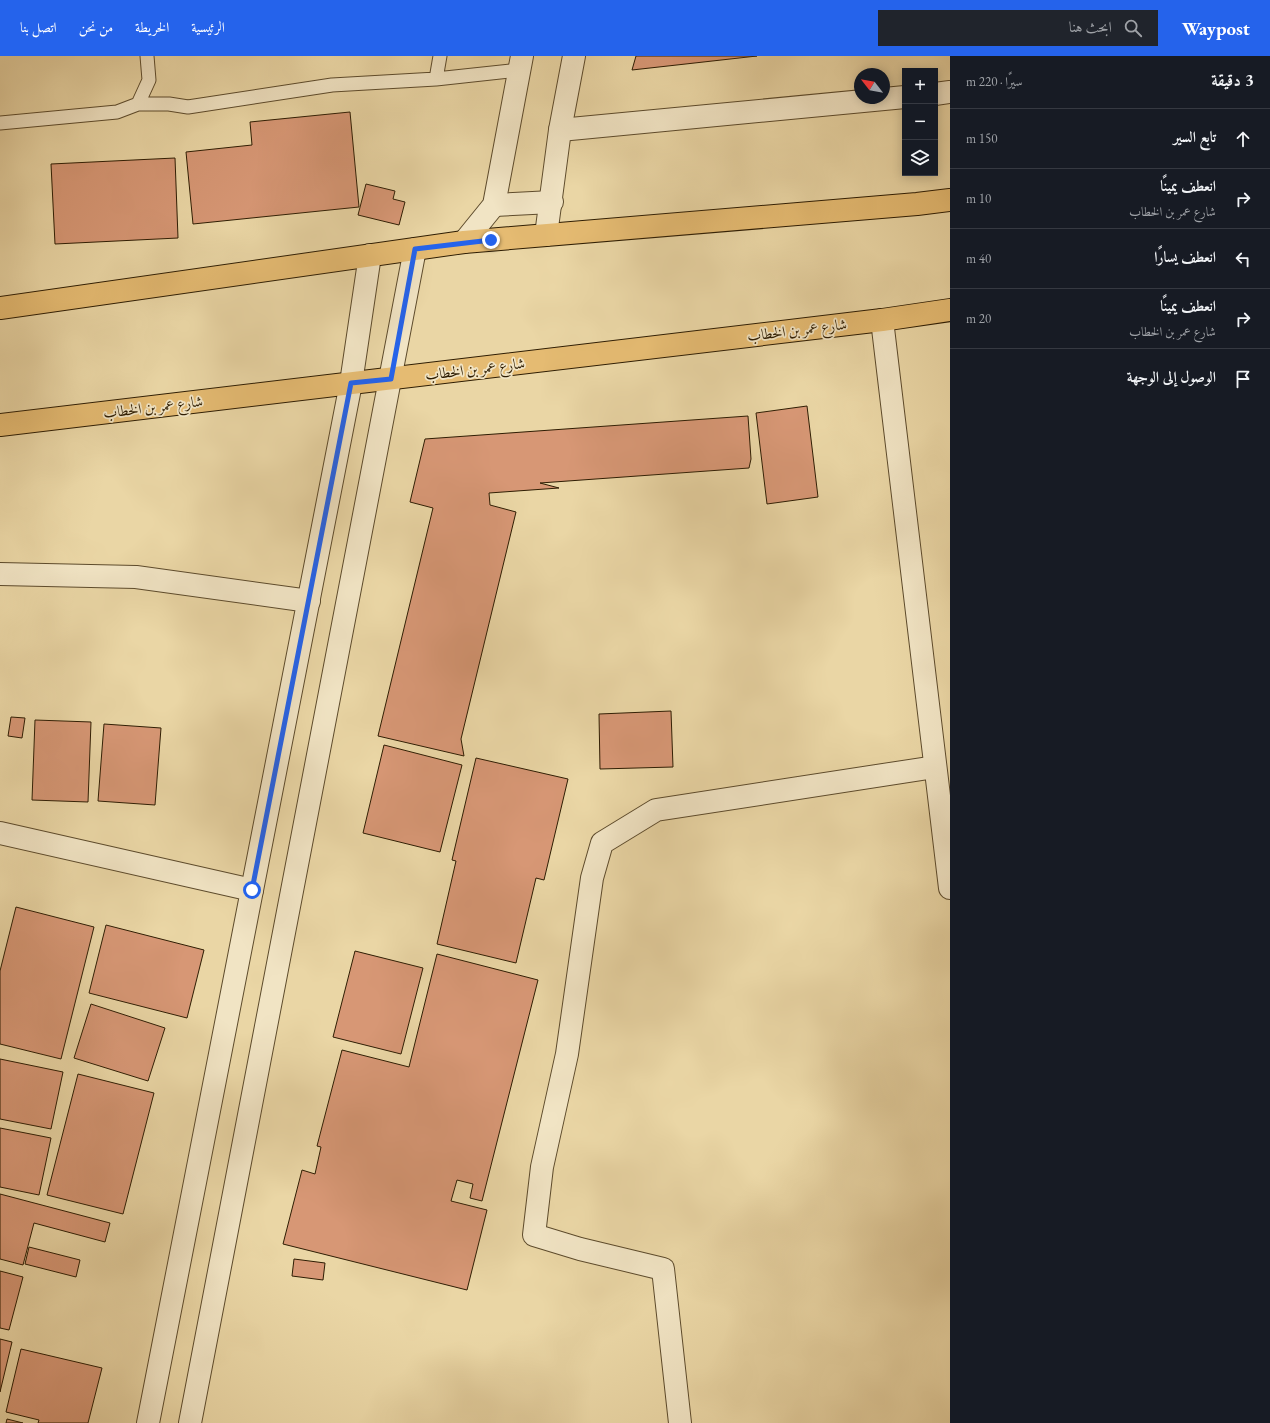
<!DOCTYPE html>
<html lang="ar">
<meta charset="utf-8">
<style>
body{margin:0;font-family:"EB Garamond",Amiri,serif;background:#20242c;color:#f1f3f6;direction:rtl}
.controls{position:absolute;right:12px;top:12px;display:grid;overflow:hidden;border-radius:0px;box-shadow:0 2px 10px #0003}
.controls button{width:36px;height:36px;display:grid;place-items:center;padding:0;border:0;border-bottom:1px solid #363941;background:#171b24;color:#f1f3f6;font:20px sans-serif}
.compass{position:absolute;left:854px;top:12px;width:36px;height:36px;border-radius:50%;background:#171b24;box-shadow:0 2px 10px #0003;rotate:301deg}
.stop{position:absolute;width:12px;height:12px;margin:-9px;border:3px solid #2563eb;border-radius:50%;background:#fff}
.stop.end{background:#2563eb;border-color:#fff;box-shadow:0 1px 4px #0008}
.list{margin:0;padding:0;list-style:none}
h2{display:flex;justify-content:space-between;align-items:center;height:52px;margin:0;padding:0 16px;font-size:17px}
h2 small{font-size:13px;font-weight:400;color:#9ea1a6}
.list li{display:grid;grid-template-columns:26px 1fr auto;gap:12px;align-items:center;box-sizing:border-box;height:60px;padding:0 16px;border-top:1px solid #363941}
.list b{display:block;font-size:15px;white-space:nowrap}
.list p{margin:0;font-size:13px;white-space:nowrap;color:#9ea1a6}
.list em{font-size:13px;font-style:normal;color:#9ea1a6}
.icon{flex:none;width:22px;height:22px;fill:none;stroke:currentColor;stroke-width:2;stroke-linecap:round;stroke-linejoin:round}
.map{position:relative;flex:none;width:950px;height:1367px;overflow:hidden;direction:ltr}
header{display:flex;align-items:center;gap:24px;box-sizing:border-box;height:56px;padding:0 20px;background:#2563eb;color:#fff}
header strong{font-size:19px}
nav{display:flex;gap:22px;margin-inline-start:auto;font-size:14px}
.search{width:280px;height:36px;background:#20242c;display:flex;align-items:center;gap:10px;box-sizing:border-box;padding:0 14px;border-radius:0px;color:#9ea1a6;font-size:15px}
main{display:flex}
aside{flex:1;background:#171b24}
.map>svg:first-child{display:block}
</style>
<header>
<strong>Waypost</strong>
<div class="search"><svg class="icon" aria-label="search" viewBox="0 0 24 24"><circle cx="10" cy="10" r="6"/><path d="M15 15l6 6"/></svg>ابحث هنا</div>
<nav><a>الرئيسية</a><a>الخريطة</a><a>من نحن</a><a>اتصل بنا</a></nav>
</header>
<main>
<aside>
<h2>3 دقيقة<small>سيرًا · 220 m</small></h2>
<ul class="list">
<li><svg class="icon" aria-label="ahead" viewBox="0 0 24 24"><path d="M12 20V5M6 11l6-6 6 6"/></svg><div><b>تابع السير</b></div><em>150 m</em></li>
<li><svg class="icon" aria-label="right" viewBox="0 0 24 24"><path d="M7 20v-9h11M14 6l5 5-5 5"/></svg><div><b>انعطف يمينًا</b><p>شارع عمر بن الخطاب</p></div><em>10 m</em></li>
<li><svg class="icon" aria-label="left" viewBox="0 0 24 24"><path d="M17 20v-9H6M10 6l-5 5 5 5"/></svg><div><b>انعطف يسارًا</b></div><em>40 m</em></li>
<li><svg class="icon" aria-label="right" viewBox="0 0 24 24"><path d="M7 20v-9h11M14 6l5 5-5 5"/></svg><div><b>انعطف يمينًا</b><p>شارع عمر بن الخطاب</p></div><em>20 m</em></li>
<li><svg class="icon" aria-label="arrive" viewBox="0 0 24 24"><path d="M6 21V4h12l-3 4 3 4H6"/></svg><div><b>الوصول إلى الوجهة</b></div></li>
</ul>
</aside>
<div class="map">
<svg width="950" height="1367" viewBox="0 0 950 1367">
<rect width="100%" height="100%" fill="#ead6a5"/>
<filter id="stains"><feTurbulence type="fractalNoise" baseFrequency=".005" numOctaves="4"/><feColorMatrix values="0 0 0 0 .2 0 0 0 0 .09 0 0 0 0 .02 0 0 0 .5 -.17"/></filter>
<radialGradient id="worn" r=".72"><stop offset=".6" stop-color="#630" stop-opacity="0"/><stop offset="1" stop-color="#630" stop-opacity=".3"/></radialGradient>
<!-- building -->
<path fill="#d79775" stroke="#2e1d03" d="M636,0H757L632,14Z
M350,56L359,151L193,168L186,96L252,89L250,66Z
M175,102L178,182L55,188L51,108Z
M366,128L395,135L393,143L405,146L399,169L358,159Z
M807,350L818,441L767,448L756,357Z
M748,360L751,403L749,412L540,427L559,432L489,437L490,449L516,456L461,683L464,700L378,680L433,452L410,446L425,383Z
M671,655L673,711L600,713L599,658Z
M11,661L25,662L22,682L8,680Z
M35,664L91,666L88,746L32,744Z
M104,668L161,672L155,749L98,745Z
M384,689L462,709L440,796L363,777Z
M476,702L568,723L544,824L536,822L516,907L437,888L456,805L452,804Z
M16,851L94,871L61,1003L0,988V915Z
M106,869L204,894L187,962L89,937Z
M355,895L423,912L401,998L333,981Z
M437,898L538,924L482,1145L470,1142L473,1128L457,1124L451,1145L487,1154L467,1234L283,1188L302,1114L315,1118L321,1091L317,1090L342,994L409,1011Z
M91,948L165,972L148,1025L74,1002Z
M0,1003L63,1016L51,1073L0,1063Z
M78,1018L154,1037L123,1158L47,1139Z
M0,1072L51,1082L39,1139L0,1131Z
M0,1138L110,1167L105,1186L34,1167L23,1209L0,1203Z
M29,1191L80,1204L76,1221L25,1208Z
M294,1203L325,1207L323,1224L292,1220Z
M0,1215L23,1221L9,1274L0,1272Z
M0,1283L12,1286L0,1336Z
M21,1293L102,1312L88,1367H38L39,1364L6,1356Z
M7,1363L23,1367H6Z"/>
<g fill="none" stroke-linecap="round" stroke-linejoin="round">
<defs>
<path id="service" d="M436,23L440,0
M138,48H169L188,51L332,29L436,23L519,14
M0,67L117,56L138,48L149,24L147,0"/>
<path id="minor" d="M935,38L950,36
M560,74L905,41
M494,149L552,146
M0,518L136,521L309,545
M0,777L252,834
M680,1367L663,1213L580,1193L534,1179L542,1111L567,998L592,822L602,787L656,754L935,711"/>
<path id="tertiary" d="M546,179L560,74L574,0
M464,186L494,149L522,0
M882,264L950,832
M148,1367L351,327L370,199
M190,1367L415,193"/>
<path id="primary" d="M0,252L464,186L917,148L950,144
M0,369L882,264L950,254"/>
</defs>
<!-- service casing -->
<use href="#service" stroke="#5d4b2c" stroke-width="15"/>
<!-- minor casing -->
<use href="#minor" stroke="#5d4b2c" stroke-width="24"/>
<!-- tertiary casing -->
<use href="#tertiary" stroke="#5d4b2c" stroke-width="24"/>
<!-- primary casing -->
<use href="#primary" stroke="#2e1d03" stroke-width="24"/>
<!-- service -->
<use href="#service" stroke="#f1e4c4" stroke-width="13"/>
<!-- minor -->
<use href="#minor" stroke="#f1e4c4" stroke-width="22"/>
<!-- tertiary -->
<use href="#tertiary" stroke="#f1e4c4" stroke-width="22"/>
<!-- primary -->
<use href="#primary" stroke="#e5bb72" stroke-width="22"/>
</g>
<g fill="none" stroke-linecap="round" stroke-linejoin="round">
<!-- route -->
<path stroke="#2563eb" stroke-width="5" d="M252,834L351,327L391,323L415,193L491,184"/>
</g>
<g text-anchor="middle" stroke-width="3.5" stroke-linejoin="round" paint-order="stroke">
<!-- street labels -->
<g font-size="15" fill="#2e1d03" stroke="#f1e4c4">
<text transform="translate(797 274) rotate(-7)" y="5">شارع عمر بن الخطاب</text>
<text transform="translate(475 313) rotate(-7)" y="5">شارع عمر بن الخطاب</text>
<text transform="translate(153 351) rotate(-7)" y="5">شارع عمر بن الخطاب</text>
</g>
</g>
<rect width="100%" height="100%" filter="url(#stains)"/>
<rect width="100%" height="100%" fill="url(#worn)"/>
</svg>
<div class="controls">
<button>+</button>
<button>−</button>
<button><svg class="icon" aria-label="layers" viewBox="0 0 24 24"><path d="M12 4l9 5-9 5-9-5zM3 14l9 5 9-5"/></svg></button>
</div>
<svg class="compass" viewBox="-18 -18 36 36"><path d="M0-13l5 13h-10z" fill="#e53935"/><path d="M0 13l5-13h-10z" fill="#9ea1a6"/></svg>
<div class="stop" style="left:252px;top:834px"></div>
<div class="stop end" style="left:491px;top:184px"></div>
</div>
</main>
